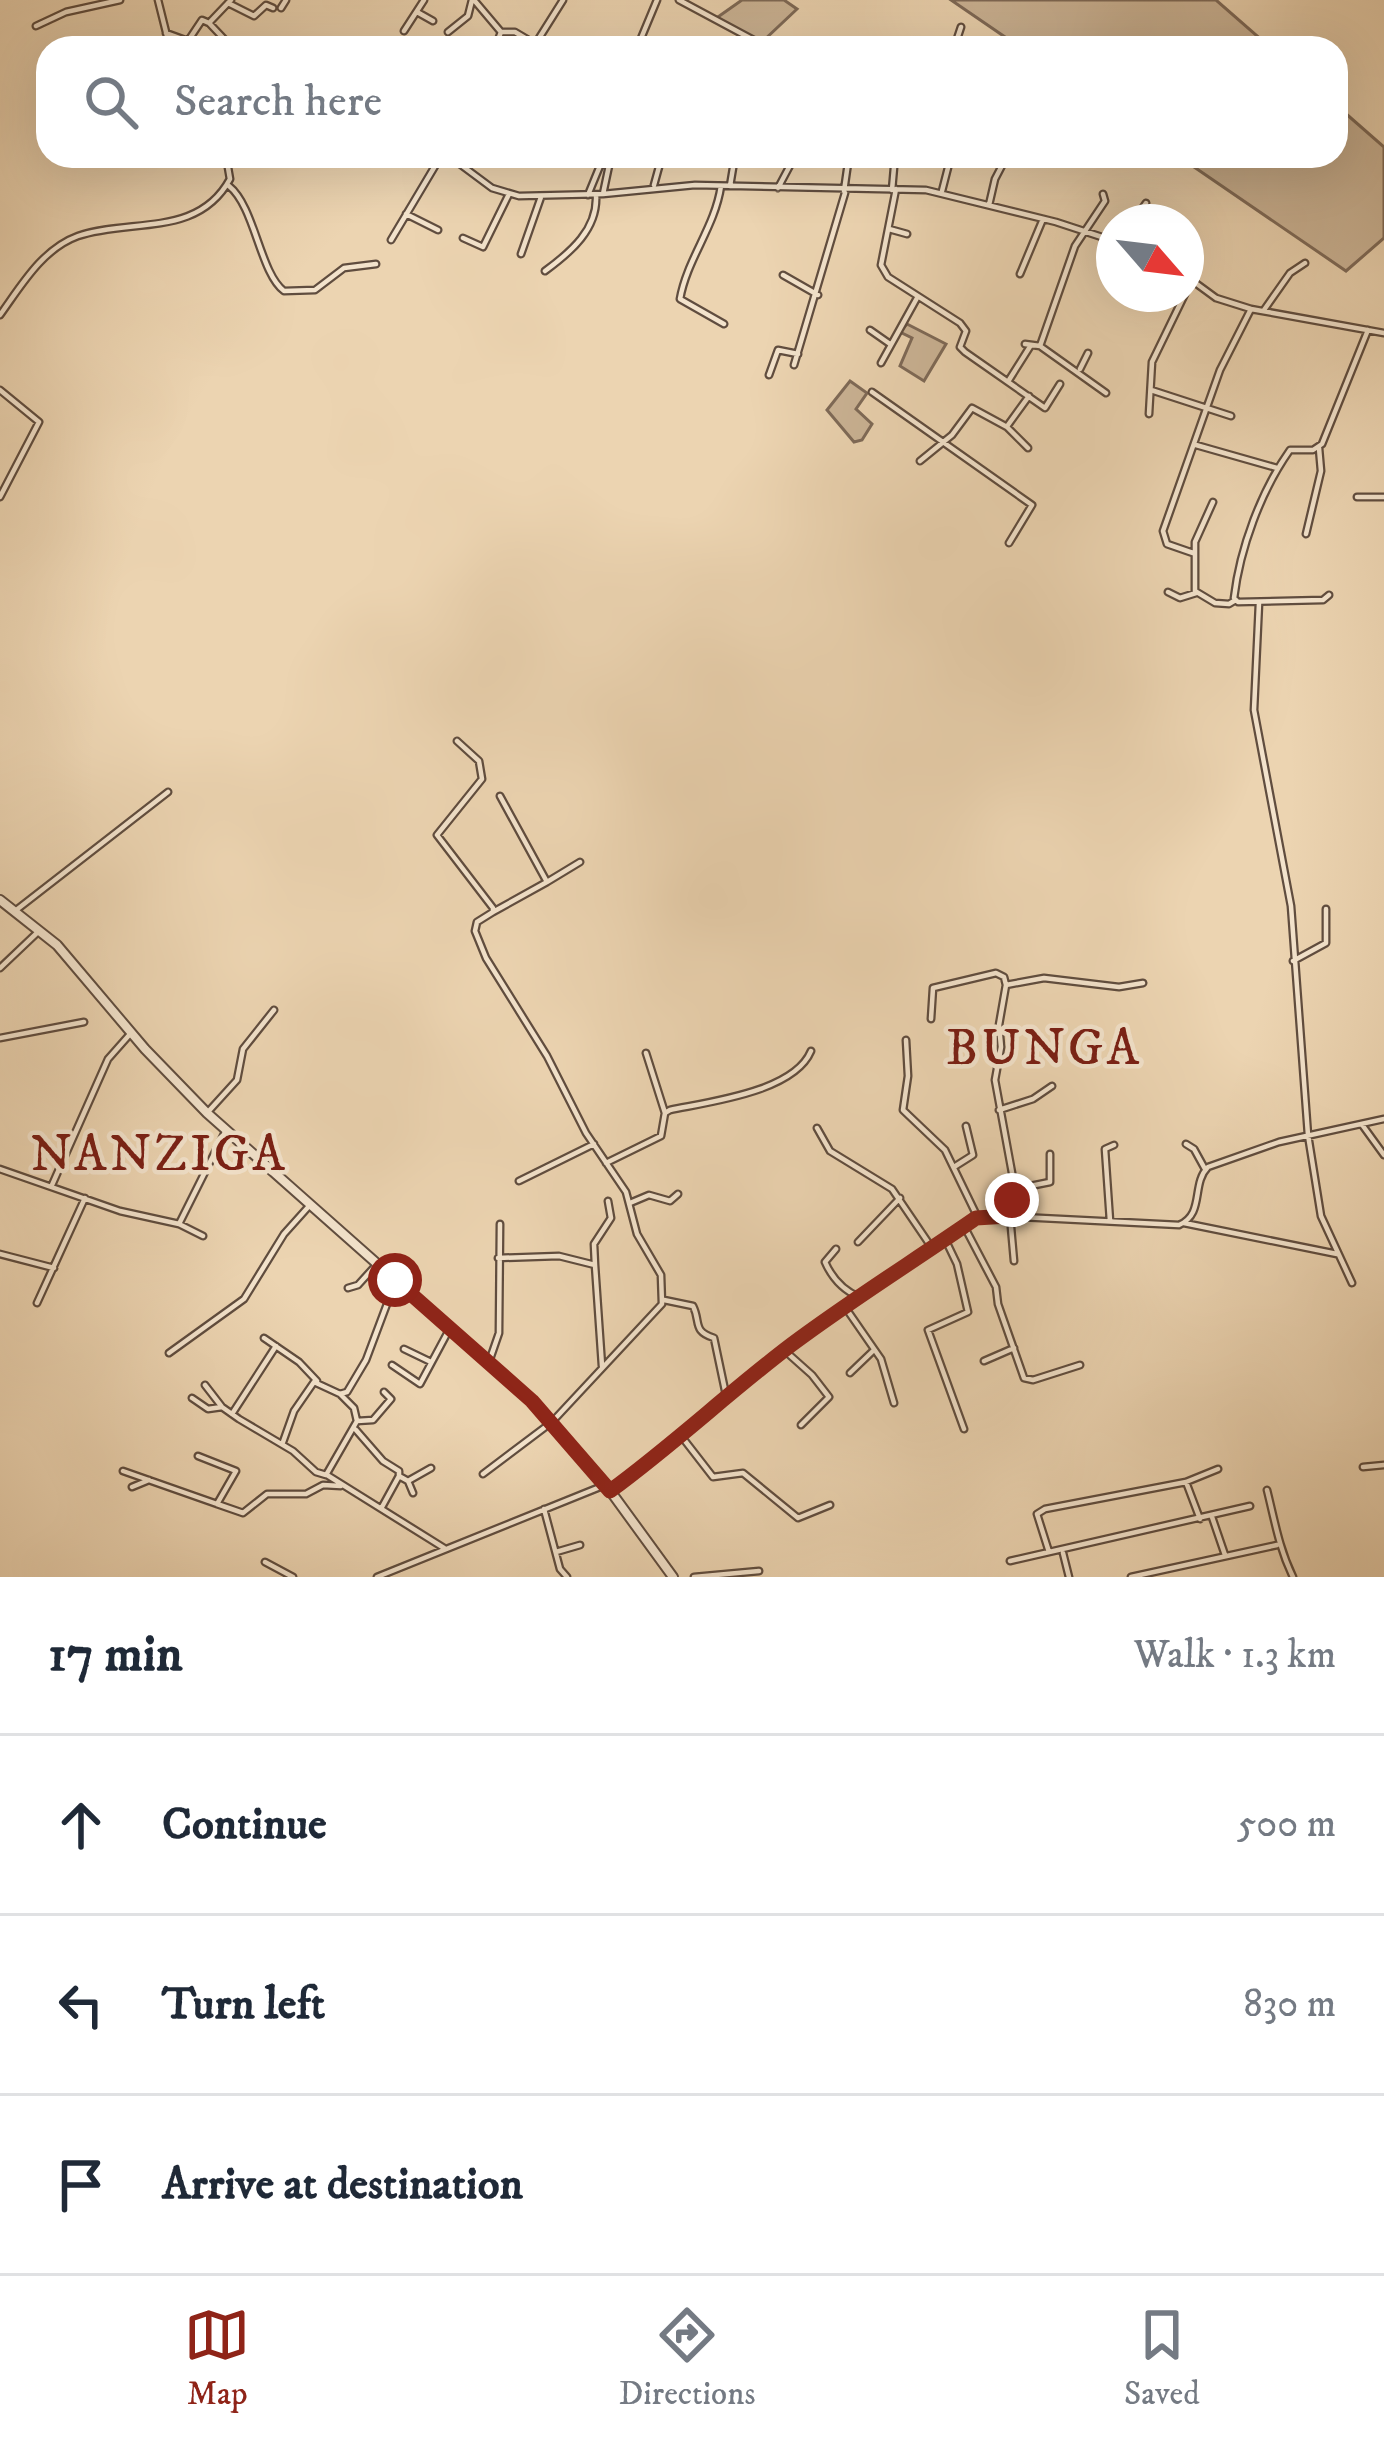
<!DOCTYPE html>
<meta charset="utf-8">
<style>
body{margin:0;font-family:"IM FELL DW Pica",serif;background:#f6f6f7;color:#1f2937}
.compass{position:absolute;left:1096px;top:204px;width:108px;height:108px;border-radius:50%;background:#fff;box-shadow:0 12px 48px #0002;rotate:118deg}
.stop{position:absolute;width:36px;height:36px;margin:-27px;border:9px solid #8f2418;border-radius:50%;background:#fff}
.stop.end{background:#8f2418;border-color:#fff;box-shadow:0 3px 12px #0008}
.list{margin:0;padding:0;list-style:none}
h2{display:flex;justify-content:space-between;align-items:center;height:156px;margin:0;padding:0 48px;font-size:51px}
h2 small{font-size:39px;font-weight:400;color:#747a83}
.list li{display:grid;grid-template-columns:78px 1fr auto;gap:36px;align-items:center;box-sizing:border-box;height:180px;padding:0 48px;border-top:3px solid #e0e1e3}
.list b{display:block;font-size:45px;white-space:nowrap}
.list em{font-size:39px;font-style:normal;color:#747a83}
.icon{flex:none;width:66px;height:66px;fill:none;stroke:currentColor;stroke-width:2;stroke-linecap:round;stroke-linejoin:round}
.map{position:relative;flex:none;width:1384px;height:1577px;overflow:hidden}
.search{position:absolute;background:#fff;box-shadow:0 12px 48px #0002;left:36px;right:36px;top:36px;height:132px;display:flex;align-items:center;gap:30px;box-sizing:border-box;padding:0 42px;border-radius:36px;color:#747a83;font-size:45px}
.sheet{height:696px;background:#fff}
nav{display:flex;justify-content:space-around;align-items:center;box-sizing:border-box;height:168px;border-top:3px solid #e0e1e3;background:#fff;font-size:33px;color:#747a83}
nav a{display:grid;justify-items:center;gap:6px}
nav .on{color:#8f2418}
.map>svg:first-child{display:block}
</style>
<div class="map">
<svg width="1384" height="1577" viewBox="0 0 1384 1577">
<rect width="100%" height="100%" fill="#ecd4b1"/>
<filter id="stains"><feTurbulence type="fractalNoise" baseFrequency=".00167" numOctaves="4"/><feColorMatrix values="0 0 0 0 .2 0 0 0 0 .09 0 0 0 0 .02 0 0 0 .5 -.17"/></filter>
<radialGradient id="worn" r=".72"><stop offset=".6" stop-color="#630" stop-opacity="0"/><stop offset="1" stop-color="#630" stop-opacity=".3"/></radialGradient>
<!-- green -->
<path fill="#ccb597" stroke="#7e6a58" stroke-width="3" d="M742,0H784L797,9L762,42L715,19Z
M951,0H1216L1271,48H1021Z
M1336,105L1384,147V238L1346,271L1178,156H1336Z
M907,324L946,344L924,381L900,366L912,338L900,332Z
M850,381L867,393L856,409L872,424L862,440L854,442L827,410Z"/>
<g fill="none" stroke-linecap="round" stroke-linejoin="round">
<defs>
<path id="minor" d="M158,0L170,48
M474,0L501,32L495,48
M679,0L763,45L762,48
M228,3L254,16L266,5L273,8
M281,8L286,0
M417,12L433,21
M209,23L227,42L239,48
M36,26L66,12L120,0
M404,31L424,0
M448,32L468,16L472,0
M501,32H515L542,48
M166,33L188,41L202,20L209,23L231,0
M536,43L563,0
M637,48L657,0
M954,48L961,27
M449,156L492,188L519,196L603,194L695,185L926,190L1056,222L1114,241
M654,185L662,156
M229,186C255,207 260,273 284,291L315,290L344,268L376,264
M721,186C715,227 687,259 680,299L724,324
M730,186L735,156
M778,188L795,156
M896,189L881,265L888,277L960,323L966,331L960,347L965,352L1045,408L1060,384
M892,190L895,156
M844,191L849,156
M942,191L951,156
M603,194L610,161
M588,195L604,156
M989,205L995,179L1007,156
M406,214L438,230
M1133,222L1146,203
M889,229L907,234
M463,238L483,247L509,194
M391,240L441,156
M521,254L541,197
M545,271C571,252 598,229 596,195
M1020,274L1043,219
M783,275L818,295
M1186,276L1216,298L1251,309L1384,333
M1264,310L1290,273L1305,263
M0,315C21,286 42,249 78,236C131,218 198,238 230,179L226,156
M870,330L890,344
M1025,344L1040,346L1106,393
M1040,346L1075,246L1105,201L1103,194
M881,363L917,298
M794,365L845,193
M1080,369L1088,353
M769,375L778,350L798,354
M1009,380L1031,345
M0,390L39,422L0,497
M1151,390L1231,416
M872,392L1032,505L1009,543
M1149,414L1152,362L1185,294
M1008,425L1029,396
M1196,445L1277,468
M920,461L952,435L972,408L1007,427L1028,448
M1357,497H1384
M1213,502L1195,542V591L1215,603L1229,604L1234,601
M1306,534L1321,471L1319,448
M1193,553L1167,544L1163,531L1220,370L1251,309
M1168,592L1180,598L1196,593
M1329,595L1323,600L1238,602L1234,598C1240,548 1261,491 1290,450H1313L1322,444L1368,330
M1259,603L1254,710L1291,906L1308,1135L1321,1216L1352,1283
M457,741L479,761L482,779L437,835L493,908V912L477,922L475,931L486,958L547,1056L586,1133L626,1192L637,1234L661,1275L662,1304L552,1422
M547,882L580,862
M15,911L168,792
M493,912L547,882L500,796
M1293,961L1326,943V909
M0,968L39,931
M1006,985L1044,978L1119,987L1143,983
M931,1019L933,988L996,973L1004,977L1006,985L999,1025L1001,1047L995,1080L1015,1189
M0,1038L84,1022
M906,1040L908,1076L903,1110L945,1150L978,1218
M646,1053L665,1113
M999,1110L1033,1099L1052,1086
M207,1113L237,1080L243,1049L274,1010
M1363,1126L1384,1155
M817,1128L830,1151L892,1189L932,1248
M1186,1144L1194,1149L1205,1169
M606,1163L661,1136L665,1113L670,1110C708,1102 794,1092 811,1051
M954,1167L973,1155L966,1126
M0,1169L120,1211L179,1224L226,1130
M519,1181L594,1144
M52,1185L108,1059L131,1033
M630,1203L649,1195L670,1201L678,1194
M1008,1216L1015,1189L1050,1182V1154
M1010,1216L1014,1261
M1110,1221L1105,1149L1114,1145
M1184,1223L1337,1254
M179,1224L203,1236
M964,1226L996,1287L998,1304L1024,1378L1033,1380L1080,1365
M945,1239L957,1264L968,1312L928,1330L964,1429
M858,1242L900,1198
M836,1249L825,1262C832,1278 843,1290 859,1297
M0,1254L54,1268
M498,1258L559,1256L595,1265L602,1366
M595,1265L594,1244L611,1218L608,1201
M348,1288L358,1285L377,1264
M664,1300L693,1306C701,1322 692,1331 714,1338L726,1395
M37,1303L85,1198
M845,1307L881,1359L894,1403
M264,1338L299,1362L317,1381
M404,1349L431,1362
M784,1350L812,1375L829,1397L801,1425
M169,1353L244,1299L284,1234L310,1205
M984,1361L1014,1348
M489,1362L499,1333L500,1224
M392,1365L420,1384L450,1328
M850,1373L874,1350
M205,1385L222,1407L239,1419L293,1451L316,1472L326,1475L357,1421L354,1408L340,1394
M192,1398L208,1409L222,1407
M232,1414L276,1346
M357,1421L373,1420L391,1399L384,1392
M356,1430L383,1461L399,1471V1476
M682,1437L713,1477L743,1473L798,1518L830,1505
M283,1442L294,1411L314,1382L340,1394L347,1392L366,1360L396,1280
M198,1456L236,1471L217,1504L243,1513L267,1494H306L323,1485L341,1486
M1363,1467L1384,1465
M123,1471L217,1504
M483,1474L552,1422
M327,1475L444,1548
M408,1481L431,1468
M1186,1482L1200,1519
M132,1487L149,1480
M1267,1490C1275,1522 1279,1548 1293,1577
M610,1491C671,1447 724,1396 784,1351C845,1304 911,1262 975,1218L1003,1216L1179,1225C1205,1214 1191,1184 1208,1167L1279,1142L1384,1119
M382,1507L399,1476L408,1481L413,1493
M544,1509L560,1569L567,1577
M1212,1517L1225,1555
M556,1552L580,1545
M1049,1552L1037,1514L1045,1509L1186,1482L1218,1469
M1063,1553L1069,1577
M1010,1561L1250,1506
M265,1562L293,1577
M377,1577L605,1485
M694,1577L759,1571
M1131,1577L1277,1545"/>
<path id="tertiary" d="M0,900L57,945L145,1049L207,1113L532,1401L606,1485L673,1577"/>
</defs>
<!-- minor casing -->
<use href="#minor" stroke="#604d3f" stroke-width="9"/>
<!-- tertiary casing -->
<use href="#tertiary" stroke="#604d3f" stroke-width="12"/>
<!-- minor -->
<use href="#minor" stroke="#f3e3cc" stroke-width="4.5"/>
<!-- tertiary -->
<use href="#tertiary" stroke="#f3e3cc" stroke-width="8"/>
</g>
<g fill="none" stroke-linecap="round" stroke-linejoin="round">
<!-- route -->
<path stroke="#8f2418" stroke-width="15" d="M395,1280L532,1401L610,1491C673,1445 729,1392 791,1345C851,1300 914,1261 976,1218L1008,1216L1012,1200"/>
</g>
<g text-anchor="middle" stroke-width="9" stroke-linejoin="round" paint-order="stroke">
<!-- quarter labels -->
<g font-size="51" letter-spacing="3" fill="#7a1f14" stroke="#f3e3cc">
<text x="1044" y="1064">BUNGA</text>
<text x="159" y="1170">NANZIGA</text>
</g>
</g>
<rect width="100%" height="100%" filter="url(#stains)"/>
<rect width="100%" height="100%" fill="url(#worn)"/>
</svg>
<svg class="compass" viewBox="-18 -18 36 36"><path d="M0-13l5 13h-10z" fill="#e53935"/><path d="M0 13l5-13h-10z" fill="#747a83"/></svg>
<div class="stop" style="left:395px;top:1280px"></div>
<div class="stop end" style="left:1012px;top:1200px"></div>
<div class="search"><svg class="icon" aria-label="search" viewBox="0 0 24 24"><circle cx="10" cy="10" r="6"/><path d="M15 15l6 6"/></svg>Search here</div>
</div>
<section class="sheet">
<h2>17 min<small>Walk · 1.3 km</small></h2>
<ul class="list">
<li><svg class="icon" aria-label="ahead" viewBox="0 0 24 24"><path d="M12 20V5M6 11l6-6 6 6"/></svg><div><b>Continue</b></div><em>500 m</em></li>
<li><svg class="icon" aria-label="left" viewBox="0 0 24 24"><path d="M17 20v-9H6M10 6l-5 5 5 5"/></svg><div><b>Turn left</b></div><em>830 m</em></li>
<li><svg class="icon" aria-label="arrive" viewBox="0 0 24 24"><path d="M6 21V4h12l-3 4 3 4H6"/></svg><div><b>Arrive at destination</b></div></li>
</ul>
</section>
<nav>
<a class="on"><svg class="icon" aria-label="map" viewBox="0 0 24 24"><path d="M3 6l6-2 6 2 6-2v14l-6 2-6-2-6 2zM9 4v14M15 6v14"/></svg>Map</a>
<a><svg class="icon" aria-label="directions" viewBox="0 0 24 24"><path d="M12 3l9 9-9 9-9-9zM9 14v-3h6M13 9l2 2-2 2"/></svg>Directions</a>
<a><svg class="icon" aria-label="saved" viewBox="0 0 24 24"><path d="M7 4h10v16l-5-4-5 4z"/></svg>Saved</a>
</nav>
